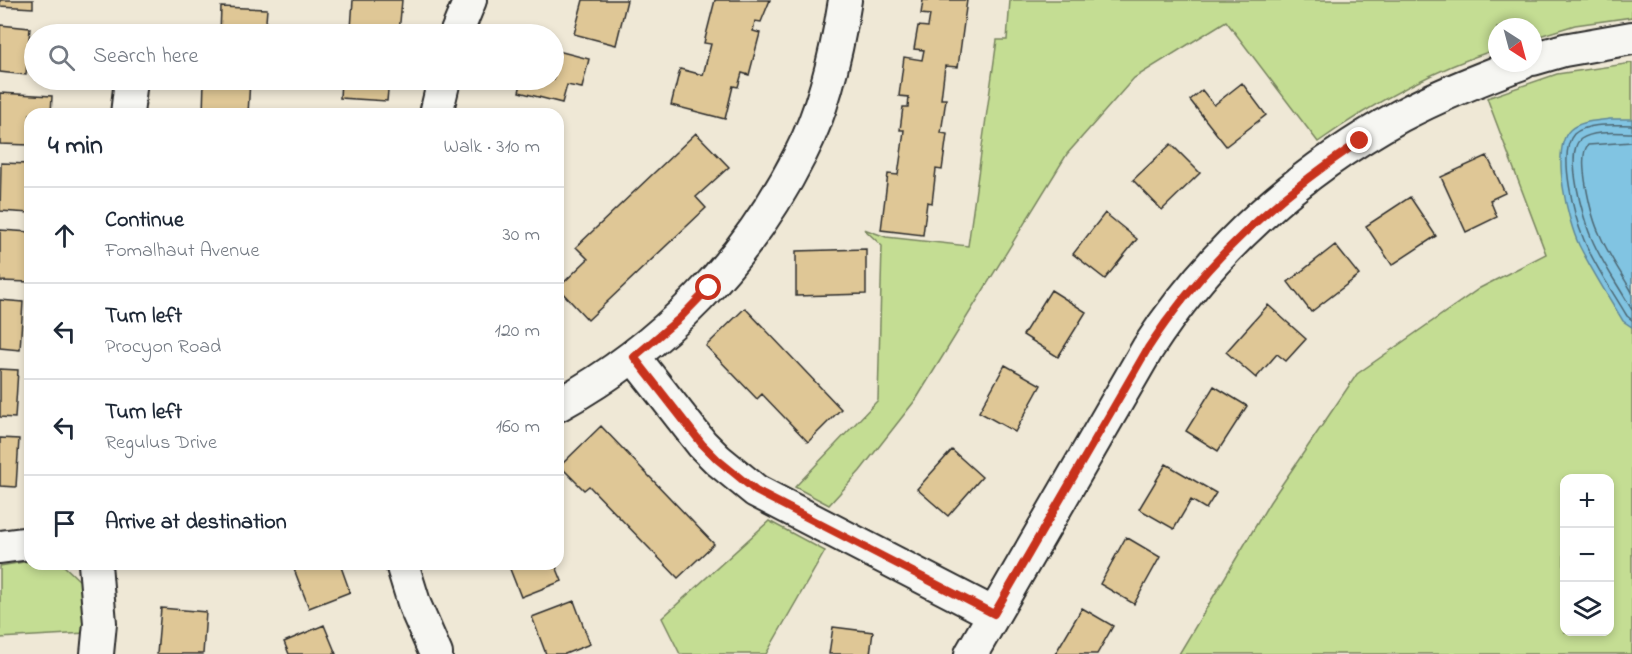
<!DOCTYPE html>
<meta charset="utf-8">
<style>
body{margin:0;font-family:"Indie Flower",sans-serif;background:#f6f6f7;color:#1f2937}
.controls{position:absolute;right:18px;bottom:18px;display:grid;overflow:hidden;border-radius:12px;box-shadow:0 3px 9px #0003}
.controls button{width:54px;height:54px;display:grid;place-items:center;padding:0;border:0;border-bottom:2px solid #e0e1e3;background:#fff;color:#1f2937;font:30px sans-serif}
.compass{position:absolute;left:1488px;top:18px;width:54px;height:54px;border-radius:50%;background:#fff;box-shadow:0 3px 9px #0003;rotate:144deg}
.stop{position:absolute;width:18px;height:18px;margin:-14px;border:4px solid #c8321e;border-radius:50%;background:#fff}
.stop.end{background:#c8321e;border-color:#fff;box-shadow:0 2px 6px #0008}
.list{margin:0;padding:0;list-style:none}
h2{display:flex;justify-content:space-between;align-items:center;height:78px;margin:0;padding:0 24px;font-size:26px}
h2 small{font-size:20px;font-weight:400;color:#747a83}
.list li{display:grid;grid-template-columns:39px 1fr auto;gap:18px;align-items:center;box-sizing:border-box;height:96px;padding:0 24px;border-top:2px solid #e0e1e3}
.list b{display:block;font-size:22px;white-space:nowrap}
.list p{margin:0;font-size:20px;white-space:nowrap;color:#747a83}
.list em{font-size:20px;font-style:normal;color:#747a83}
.icon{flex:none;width:33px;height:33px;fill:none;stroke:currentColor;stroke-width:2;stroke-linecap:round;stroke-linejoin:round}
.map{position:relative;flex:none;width:1632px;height:654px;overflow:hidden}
.search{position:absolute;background:#fff;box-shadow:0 3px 9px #0003;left:24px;top:24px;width:540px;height:66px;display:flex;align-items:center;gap:15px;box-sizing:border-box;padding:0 21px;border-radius:33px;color:#747a83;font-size:22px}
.panel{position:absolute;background:#fff;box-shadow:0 3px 9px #0003;left:24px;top:108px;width:540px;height:462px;border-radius:18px}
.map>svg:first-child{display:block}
</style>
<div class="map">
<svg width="1632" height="654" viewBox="0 0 1632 654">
<rect width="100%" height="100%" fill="#efe8d6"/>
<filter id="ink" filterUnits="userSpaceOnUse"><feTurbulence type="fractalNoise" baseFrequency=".0167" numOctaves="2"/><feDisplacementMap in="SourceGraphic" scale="12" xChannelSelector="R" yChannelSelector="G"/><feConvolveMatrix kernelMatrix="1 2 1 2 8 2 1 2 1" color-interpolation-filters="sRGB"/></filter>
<g filter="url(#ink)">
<!-- green -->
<path fill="#c4dd93" stroke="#78845f" stroke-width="1.5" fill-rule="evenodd" d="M1010,0H1632V17L1575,25L1533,38V27H1497V49C1433,70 1373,103 1318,142L1226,21L1134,78L1067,154L917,398L860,471L829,505L795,487L878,400L882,246L864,229L886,237L968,246L997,40H1007Z
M1632,63V654H1179L1270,502L1357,374L1480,288L1546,254L1487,98L1557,74ZM1564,478H1610V632H1564Z
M769,521L825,551L766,654H680L662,618Z
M30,561V564H62L81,582L86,633L0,638V566Z"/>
<!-- water -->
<path fill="#81c4e2" stroke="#5f8799" stroke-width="1.5" d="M1610,119H1632V327L1623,321C1608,296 1592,271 1579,245C1568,222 1550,149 1570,130C1580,121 1597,121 1610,119Z"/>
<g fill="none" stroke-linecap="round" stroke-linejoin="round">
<!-- shore -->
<path stroke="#4d6874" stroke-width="1.5" d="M1632,125C1616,125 1587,122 1574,134C1557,152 1575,219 1584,240C1595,267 1613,292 1627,316L1632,320
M1632,133C1618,133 1594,130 1581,139C1564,151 1583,219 1591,237C1601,262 1619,286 1632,310
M1632,142L1588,145C1576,157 1592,219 1600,235C1608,254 1621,273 1632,292"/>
</g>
<!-- building -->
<path fill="#dfc796" stroke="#2b2b2b" stroke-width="1.5" d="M0,0H33V8L0,6Z
M353,0H402L399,33L351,29Z
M627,0L616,45L574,34L583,0Z
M715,0H770L761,22L755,21L753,31L760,33L749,75L742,73L738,87L733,86L725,119L671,105L680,69L703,75L711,44L704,43Z
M923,0H967L958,67L945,66L941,99H946L941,133L947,134L942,170L936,169L932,203L927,202L923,235L881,230L888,174L898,175L902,147L904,130H900L903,107H908L909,97L899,96L904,57L922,60L924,50L914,49L918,26L928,27L930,15L921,14Z
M221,7L267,9L265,34H220Z
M0,25L30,28L26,75L0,72Z
M554,50L589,59L582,88L567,85L562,103L519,92L522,80H554Z
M204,80H250L248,114H203Z
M341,80H389L387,101L340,98Z
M1242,83L1266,115L1226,146L1190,100L1202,90L1214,105Z
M0,93L52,96L51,114H30V145L0,144Z
M696,133L729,167L696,197L706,208L588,320L558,288L588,259L576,247Z
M1171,144L1200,173L1162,210L1133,180Z
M1487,156L1505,193L1490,200L1497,217L1466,232L1441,177Z
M1,163L30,164V213L0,211Z
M1410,197L1436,236L1392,265L1366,226Z
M1105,213L1137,239L1105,279L1073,254Z
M0,230L30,232V282L0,281Z
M1335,245L1359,275L1311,312L1288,282Z
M866,249V294L796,296V251Z
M1051,290L1086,312L1058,357L1023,335Z
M0,300L23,302L20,350L0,348Z
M1268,305L1306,339L1286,361L1277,354L1256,378L1226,352Z
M745,308L841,409L808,442L762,394L757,399L706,346Z
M1005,365L1041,385L1015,432L979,412Z
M0,369L18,370L15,418L0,417Z
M1214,386L1247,406L1218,451L1186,431Z
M601,426L714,544L678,578L589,486L584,490L560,466Z
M0,438L19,439L16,487L0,486Z
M952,450L982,477L948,516L917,489Z
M1166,464L1216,493L1206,509L1191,500L1174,529L1139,509Z
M1126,537L1160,557L1134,604L1100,584Z
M292,564H340L350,592L309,608Z
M508,564H555L562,581L521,597Z
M574,601L590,644L565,654H546L532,617Z
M161,608L206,612L203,654H157Z
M1082,608L1113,626L1097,654H1055Z
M324,625L336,654H289L284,642Z
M833,627L873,632L870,654H829Z"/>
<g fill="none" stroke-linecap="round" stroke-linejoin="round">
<defs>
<path id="minor" d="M456,34L470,0
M1533,59L1564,50L1632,38
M127,114L131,80
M436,114L444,80
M634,357L702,444L718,460L756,491L994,614
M558,405C663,347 747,261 801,153C825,107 837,51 845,0
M0,547L30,543
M95,564L100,623L97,654
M402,564L415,606L436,654
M971,654L1148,348C1210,252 1299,171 1400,116C1439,95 1481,79 1522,63"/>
</defs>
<!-- minor casing -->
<use href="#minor" stroke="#2b2b2b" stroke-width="36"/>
<!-- minor -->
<use href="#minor" stroke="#f6f6f2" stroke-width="32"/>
</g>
</g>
<g fill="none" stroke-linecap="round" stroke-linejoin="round" filter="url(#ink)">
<!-- route -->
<path stroke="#c8321e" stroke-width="8" d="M709,288L680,318L634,357L702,444L718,460L756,491L994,614L1148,348C1203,263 1276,198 1360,141"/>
</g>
</svg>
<div class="controls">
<button>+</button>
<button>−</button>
<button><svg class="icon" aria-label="layers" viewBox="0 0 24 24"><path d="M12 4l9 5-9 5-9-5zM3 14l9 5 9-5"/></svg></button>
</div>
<svg class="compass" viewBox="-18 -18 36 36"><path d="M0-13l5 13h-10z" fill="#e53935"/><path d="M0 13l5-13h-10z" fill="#747a83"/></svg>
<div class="stop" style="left:709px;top:288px"></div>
<div class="stop end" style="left:1360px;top:141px"></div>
<div class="search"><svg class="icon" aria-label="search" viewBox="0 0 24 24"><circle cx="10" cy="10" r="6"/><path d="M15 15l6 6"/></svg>Search here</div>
<section class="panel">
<h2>4 min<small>Walk · 310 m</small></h2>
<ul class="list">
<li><svg class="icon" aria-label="ahead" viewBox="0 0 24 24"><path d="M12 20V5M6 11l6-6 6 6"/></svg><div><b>Continue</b><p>Fomalhaut Avenue</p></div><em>30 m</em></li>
<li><svg class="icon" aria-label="left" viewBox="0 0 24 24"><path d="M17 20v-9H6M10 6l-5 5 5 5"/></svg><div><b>Turn left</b><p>Procyon Road</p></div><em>120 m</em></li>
<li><svg class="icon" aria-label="left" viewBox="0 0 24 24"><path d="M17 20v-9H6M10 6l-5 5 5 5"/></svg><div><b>Turn left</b><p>Regulus Drive</p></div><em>160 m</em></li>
<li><svg class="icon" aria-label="arrive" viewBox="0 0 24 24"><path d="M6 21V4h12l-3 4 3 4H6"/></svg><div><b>Arrive at destination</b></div></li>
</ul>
</section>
</div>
